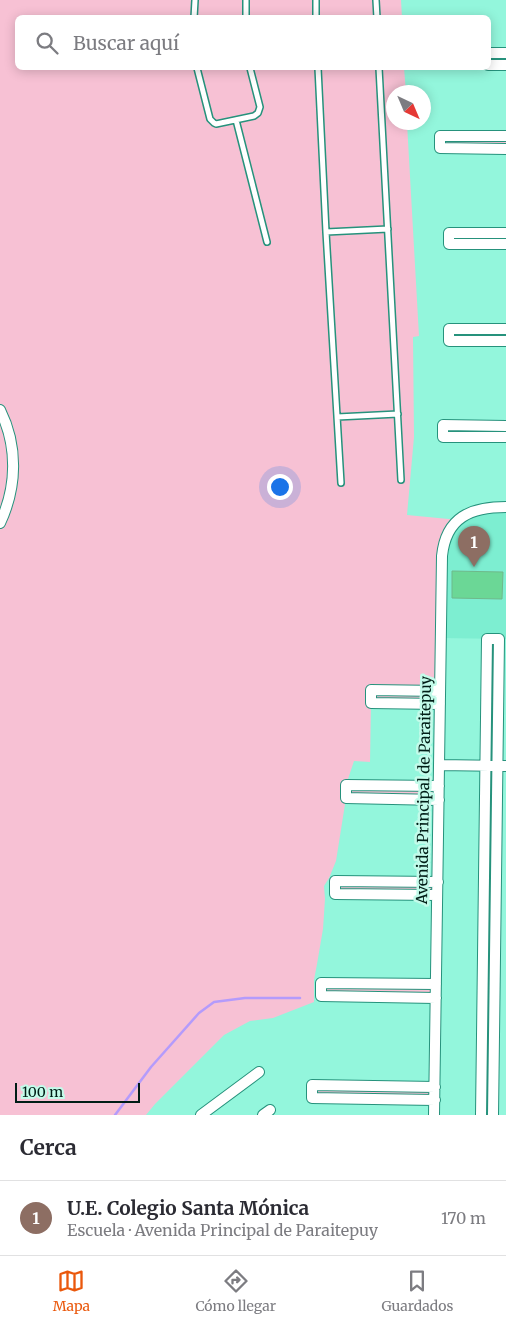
<!DOCTYPE html>
<html lang="es">
<meta charset="utf-8">
<style>
body{margin:0;font-family:Merriweather,serif;background:#f2f2f3;color:#2b2b33}
.compass{position:absolute;left:386px;top:85px;width:45px;height:45px;border-radius:50%;background:#fff;box-shadow:0 2px 12px #0003;rotate:136deg}
.scale{position:absolute;left:15px;bottom:12px;width:125px;box-sizing:border-box;padding-left:5px;border:2px solid #001d16;border-top:0;font-size:14px;line-height:18px;white-space:nowrap;color:#001d16;-webkit-text-stroke:4px #c3fbea;paint-order:stroke}
.you{position:absolute;left:279px;top:486px;width:18px;height:18px;margin:-12px;border:4px solid #fff;border-radius:50%;background:#1a73e8;box-shadow:0 0 0 8px #1a73e833}
.badge{display:grid;place-items:center;width:32px;height:32px;border-radius:50%;background:#ea580c;color:#fff;font-size:16px;font-weight:700}
.pin{position:absolute;translate:-50% -41px;filter:drop-shadow(0 1px 2px #0008)}
.pin::after{content:'';position:absolute;top:26px;width:18px;height:15px;background:inherit;clip-path:polygon(0 0,100% 0,50% 100%)}
.list{margin:0;padding:0;list-style:none}
h2{display:flex;justify-content:space-between;align-items:center;height:65px;margin:0;padding:0 20px;font-size:21px}
h2 small{font-size:16px;font-weight:400;color:#7c7c81}
.list li{display:grid;grid-template-columns:32px 1fr auto;gap:15px;align-items:center;box-sizing:border-box;height:75px;padding:0 20px;border-top:1px solid #e1e1e2}
.list b{display:block;font-size:19px;white-space:nowrap}
.list p{margin:0;font-size:16px;white-space:nowrap;color:#7c7c81}
.list em{font-size:16px;font-style:normal;color:#7c7c81}
.icon{flex:none;width:28px;height:28px;fill:none;stroke:currentColor;stroke-width:2;stroke-linecap:round;stroke-linejoin:round}
.map{position:relative;flex:none;width:506px;height:1115px;overflow:hidden}
.search{position:absolute;background:#fff;box-shadow:0 2px 12px #0003;left:15px;right:15px;top:15px;height:55px;display:flex;align-items:center;gap:12px;box-sizing:border-box;padding:0 18px;border-radius:8px;color:#7c7c81;font-size:19px}
.sheet{height:140px;background:#fff}
nav{display:flex;justify-content:space-around;align-items:center;box-sizing:border-box;height:70px;border-top:1px solid #e1e1e2;background:#fff;font-size:14px;color:#7c7c81}
nav a{display:grid;justify-items:center;gap:2px}
nav .on{color:#ea580c}
.map>svg:first-child{display:block}
</style>
<div class="map">
<svg width="506" height="1115" viewBox="0 0 506 1115">
<rect width="100%" height="100%" fill="#93f6dc"/>
<!-- built -->
<path fill="#7deed1" d="M506,507V639L440,638L442,556L459,520Z"/>
<!-- green -->
<path fill="#f7c1d4" d="M0,0H401L402,18H18V68H404L406,92H394V122L407,123L419,336L413,337L414,437L407,515L459,520L445,540L440,704L371,703L370,762L354,761L346,785L439,786V800L346,798L336,861L329,878L324,886L325,899L323,929L317,964L314,980V1002L273,1018L250,1021L224,1035L155,1104L146,1115H0Z
M440,136H506V149L440,148Z
M449,329H506V341H449Z
M487,639H499L493,1115H481Z
M335,881L438,882L437,895L335,894Z
M321,983L436,984V998L321,996Z
M312,1085L435,1087V1100L312,1098Z"/>
<g fill="none" stroke-linecap="round" stroke-linejoin="round">
<!-- stream -->
<path stroke="#b49bfb" stroke-width="2.5" d="M115,1115L151,1067L199,1013L214,1002L245,998H300"/>
</g>
<!-- building -->
<path fill="#6bd796" stroke="#6fb98b" d="M452,571L503,572L502,599L452,598Z"/>
<g fill="none" stroke-linecap="round" stroke-linejoin="round">
<defs>
<path id="lane" d="M316,0V18
M376,0L377,18
M194,18L195,0
M246,18V0
M197,68L210,119L214,123L216,124L254,116L258,113L260,107L250,68
M318,68L326,232L341,483
M379,68L401,480
M236,120L267,242
M326,232L388,229
M337,417L398,414"/>
<path id="street" d="M488,53H506
M488,65H506
M506,136H440V148L506,149
M506,233H449V244H506
M506,329H449V341H506
M0,410C18,446 17,487 0,523
M506,426L443,425V437H506
M440,704L371,703V690L440,691
M439,765L506,766
M439,800L346,798V785L439,786
M437,895L335,894V881L438,882
M436,998L321,996V983L436,984
M435,1100L312,1098V1085L435,1087
M201,1115L259,1072
M263,1115L270,1110
M434,1115L442,556C446,517 471,507 506,507
M481,1115L487,639H499L493,1115"/>
</defs>
<!-- lane casing -->
<use href="#lane" stroke="#26927c" stroke-width="8"/>
<!-- street casing -->
<use href="#street" stroke="#26927c" stroke-width="12"/>
<!-- lane -->
<use href="#lane" stroke="#fff" stroke-width="5"/>
<!-- street -->
<use href="#street" stroke="#fff" stroke-width="10"/>
</g>
<g text-anchor="middle" stroke-width="5" stroke-linejoin="round" paint-order="stroke">
<!-- street labels -->
<g font-size="15" fill="#001d16" stroke="#c3fbea">
<text transform="translate(424 790) rotate(-89)" y="5">Avenida Principal de Paraitepuy</text>
</g>
</g>
</svg>
<svg class="compass" viewBox="-18 -18 36 36"><path d="M0-13l5 13h-10z" fill="#e53935"/><path d="M0 13l5-13h-10z" fill="#7c7c81"/></svg>
<div class="scale">100 m</div>
<div class="you"></div>
<div class="pin badge" style="left:474px;top:567px;background:#8d6e63">1</div>
<div class="search"><svg class="icon" aria-label="search" viewBox="0 0 24 24"><circle cx="10" cy="10" r="6"/><path d="M15 15l6 6"/></svg>Buscar aquí</div>
</div>
<section class="sheet">
<h2>Cerca<small></small></h2>
<ul class="list">
<li><span class="badge" style="background:#8d6e63">1</span><div><b>U.E. Colegio Santa Mónica</b><p>Escuela · Avenida Principal de Paraitepuy</p></div><em>170 m</em></li>
</ul>
</section>
<nav>
<a class="on"><svg class="icon" aria-label="map" viewBox="0 0 24 24"><path d="M3 6l6-2 6 2 6-2v14l-6 2-6-2-6 2zM9 4v14M15 6v14"/></svg>Mapa</a>
<a><svg class="icon" aria-label="directions" viewBox="0 0 24 24"><path d="M12 3l9 9-9 9-9-9zM9 14v-3h6M13 9l2 2-2 2"/></svg>Cómo llegar</a>
<a><svg class="icon" aria-label="saved" viewBox="0 0 24 24"><path d="M7 4h10v16l-5-4-5 4z"/></svg>Guardados</a>
</nav>
